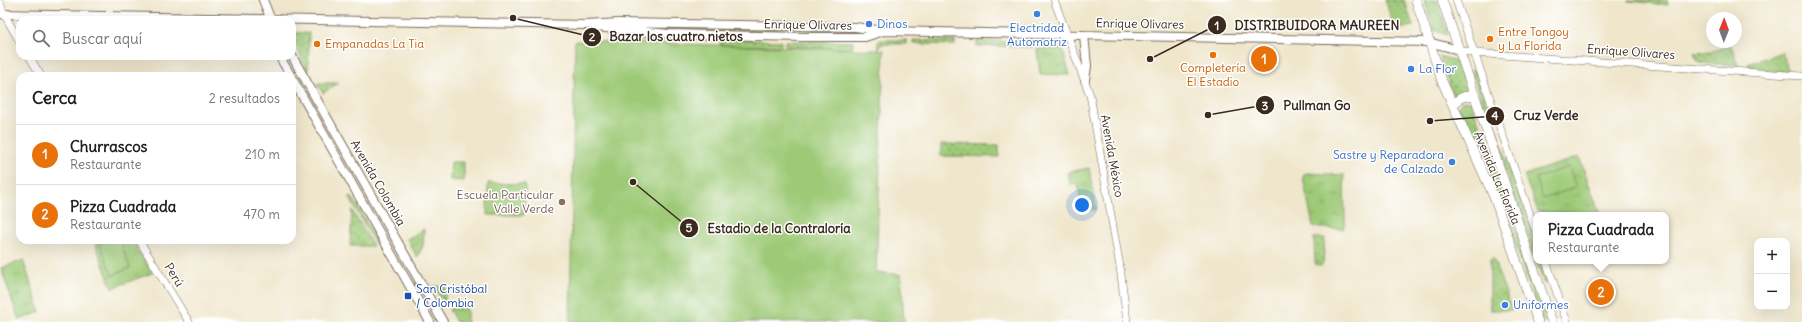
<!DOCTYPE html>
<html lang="es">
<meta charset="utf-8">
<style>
body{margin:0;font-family:Delius,sans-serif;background:#f2f2f2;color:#202124}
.controls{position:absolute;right:12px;bottom:12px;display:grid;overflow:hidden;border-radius:8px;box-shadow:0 4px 16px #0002}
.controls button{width:36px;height:36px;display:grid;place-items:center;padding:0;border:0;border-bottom:1px solid #e0e0e0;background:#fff;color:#202124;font:20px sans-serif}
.compass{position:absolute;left:1706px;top:12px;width:36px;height:36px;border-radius:50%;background:#fff;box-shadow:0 4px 16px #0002;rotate:1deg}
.you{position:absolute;left:1082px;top:205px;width:14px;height:14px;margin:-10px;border:3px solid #fff;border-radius:50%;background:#1a73e8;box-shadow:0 0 0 6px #1a73e833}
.badge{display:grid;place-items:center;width:26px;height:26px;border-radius:50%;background:#b45309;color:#fff;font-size:13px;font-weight:700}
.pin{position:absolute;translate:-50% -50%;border:2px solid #fff;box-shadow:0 1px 4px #0006}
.popup{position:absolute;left:1533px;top:212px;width:136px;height:52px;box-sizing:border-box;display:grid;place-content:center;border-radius:8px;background:#fff;filter:drop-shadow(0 1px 3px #0005);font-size:13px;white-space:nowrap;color:#757577}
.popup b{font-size:15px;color:#202124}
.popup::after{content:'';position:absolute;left:50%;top:100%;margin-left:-8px;border:8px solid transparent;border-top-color:#fff}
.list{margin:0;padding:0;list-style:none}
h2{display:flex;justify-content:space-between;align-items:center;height:52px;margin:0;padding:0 16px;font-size:17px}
h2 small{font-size:13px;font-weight:400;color:#757577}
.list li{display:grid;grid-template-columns:26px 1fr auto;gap:12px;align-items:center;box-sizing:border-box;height:60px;padding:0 16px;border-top:1px solid #e0e0e0}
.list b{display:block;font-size:15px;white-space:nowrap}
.list p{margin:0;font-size:13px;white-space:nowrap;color:#757577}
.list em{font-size:13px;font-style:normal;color:#757577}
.icon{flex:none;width:22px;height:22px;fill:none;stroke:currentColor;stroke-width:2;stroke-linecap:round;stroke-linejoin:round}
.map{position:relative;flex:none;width:1802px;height:322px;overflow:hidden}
.search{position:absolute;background:#fff;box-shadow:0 4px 16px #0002;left:16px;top:16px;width:280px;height:44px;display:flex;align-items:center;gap:10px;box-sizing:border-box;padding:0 14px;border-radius:12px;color:#757577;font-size:15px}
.panel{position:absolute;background:#fff;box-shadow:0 4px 16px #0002;left:16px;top:72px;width:280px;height:172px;border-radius:12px}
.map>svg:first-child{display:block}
</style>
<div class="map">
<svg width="1802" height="322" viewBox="0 0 1802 322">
<defs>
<pattern id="grass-dots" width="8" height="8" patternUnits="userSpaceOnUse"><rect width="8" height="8" fill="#9eca77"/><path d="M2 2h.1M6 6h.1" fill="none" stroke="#82a461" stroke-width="1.8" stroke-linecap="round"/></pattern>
<pattern id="park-tufts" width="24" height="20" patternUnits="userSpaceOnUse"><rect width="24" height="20" fill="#9eca77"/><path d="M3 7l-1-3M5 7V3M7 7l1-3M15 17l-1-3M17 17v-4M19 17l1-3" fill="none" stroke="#82a461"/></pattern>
</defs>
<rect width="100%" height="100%" fill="#fff"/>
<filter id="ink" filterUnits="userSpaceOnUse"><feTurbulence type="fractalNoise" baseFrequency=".025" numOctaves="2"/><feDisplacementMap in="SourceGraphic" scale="8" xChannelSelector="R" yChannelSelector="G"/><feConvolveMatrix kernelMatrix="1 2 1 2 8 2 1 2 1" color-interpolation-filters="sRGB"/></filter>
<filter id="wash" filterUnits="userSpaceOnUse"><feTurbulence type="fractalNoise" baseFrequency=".012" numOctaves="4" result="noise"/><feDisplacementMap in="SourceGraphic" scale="16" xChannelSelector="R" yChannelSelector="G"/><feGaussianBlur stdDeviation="0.9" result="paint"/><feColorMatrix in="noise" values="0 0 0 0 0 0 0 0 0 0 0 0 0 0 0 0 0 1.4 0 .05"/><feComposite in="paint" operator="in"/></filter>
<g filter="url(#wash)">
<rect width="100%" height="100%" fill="#efe6cb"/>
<!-- grass -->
<path fill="url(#grass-dots)" stroke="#6c7a4a" d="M1385,0H1404L1413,26L1395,30Z
M1424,0H1437L1448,35L1435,31Z
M1628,0H1667L1668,5L1628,1Z
M688,28L782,29V33L687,31Z
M810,30L853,31V34L810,33Z
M292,33H309L308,72L292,38Z
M723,39L781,41V46L720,45L721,40Z
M880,40H907V44H881L878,50V42Z
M913,40L955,41V45L913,44Z
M785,41L853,42L852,49L785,46Z
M977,41L1033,42V47L977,46Z
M1731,45L1738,65L1699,63L1694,53L1710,52Z
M1782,52L1789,72L1750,69L1748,64Z
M1439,56L1458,61L1469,92L1454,97Z
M1475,69L1536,243V261H1542L1549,281L1544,284L1471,70Z
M319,83H338L323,93L317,84Z
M1463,101H1471L1548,322H1542L1500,200L1458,107Z
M941,144L999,145V157L941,156Z
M349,197L353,198L378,242L375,244Z
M352,210L373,246H350Z
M1314,238H1325L1323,263L1321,266L1316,265L1315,262Z
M1493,258L1512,310H1490V260Z
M433,286L445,287V304Z"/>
<!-- park -->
<path fill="url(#park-tufts)" stroke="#6c7a4a" d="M1037,49H1062L1070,75L1040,74Z
M1579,157L1599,212L1597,215L1538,212L1524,175Z
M451,162H464V181L450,180Z
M1089,168L1096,209L1082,211L1078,184L1070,185L1068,172Z
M1307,173L1344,175L1345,223L1343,229L1319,228L1313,226L1303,178L1304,174Z
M488,183L525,184L524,215H487Z
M424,229L423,246L417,257L407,239Z
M94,240H132L152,273L112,288Z
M23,260L40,312L19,320L1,268Z
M449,309H467V322H456Z"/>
<!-- garden -->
<path fill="#9eca77" stroke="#6c7a4a" d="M575,41L884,50L876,272L901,275L904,322H570Z
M1569,167L1576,187L1543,199L1536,178Z
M105,240H120L130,268L112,275L99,242Z"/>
</g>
<g filter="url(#ink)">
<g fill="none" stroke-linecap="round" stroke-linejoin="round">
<defs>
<path id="tertiary" d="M1054,0L1090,95L1120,267L1127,322
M1456,0L1536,232
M0,3L4,14L20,42
M1459,50L1474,53L1802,76
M29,56L41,76
M139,240L189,322
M1546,261L1567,322"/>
<path id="secondary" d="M263,0L271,20
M0,14L586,25L619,23L855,27L884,31L1428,42L1459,50
M595,27L670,34L803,37H865L884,31
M1084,35L1087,66L1085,80
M279,56L291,76
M292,56L443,322
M292,78L430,322"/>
<path id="primary" d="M1416,0L1442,81L1494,197L1538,322
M1442,0L1552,322
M1453,106C1458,97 1466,94 1475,98"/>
</defs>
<!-- tertiary casing -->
<use href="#tertiary" stroke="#7a6c5b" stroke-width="8"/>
<!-- secondary casing -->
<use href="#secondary" stroke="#7a6c5b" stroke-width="10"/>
<!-- primary casing -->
<use href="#primary" stroke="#7a6c5b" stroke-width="10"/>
<!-- tertiary -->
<use href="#tertiary" stroke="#fff" stroke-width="7"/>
<!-- secondary -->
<use href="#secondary" stroke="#fff" stroke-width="8"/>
<!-- primary -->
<use href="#primary" stroke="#fff" stroke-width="9"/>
</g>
</g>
<!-- markers -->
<g fill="#3f7fe0" stroke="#fff" stroke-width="1.5">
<circle cx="1037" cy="14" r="4"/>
<circle cx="869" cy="24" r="4"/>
<circle cx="1411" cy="69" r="4"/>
<circle cx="1452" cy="162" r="4"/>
<circle cx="1505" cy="305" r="4"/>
</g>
<g fill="#e8710a" stroke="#fff" stroke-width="1.5">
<circle cx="1490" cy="39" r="4"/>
<circle cx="317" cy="44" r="4"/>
<circle cx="1213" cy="55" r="4"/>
</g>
<circle fill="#8d6e63" stroke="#fff" stroke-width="1.5" cx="562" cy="202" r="4"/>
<rect fill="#1a4fb4" stroke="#fff" stroke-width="1.5" x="404" y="292" width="8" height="8" rx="2"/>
<g text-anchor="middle" stroke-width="3" stroke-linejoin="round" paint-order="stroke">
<!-- shop labels -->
<g font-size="12" fill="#366cbe" stroke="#fff" text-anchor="start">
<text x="877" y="28">Dinos</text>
<text x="1037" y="32" text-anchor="middle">Electridad<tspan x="1037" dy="14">Automotriz</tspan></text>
<text x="1419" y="73">La Flor</text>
<text x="1444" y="159" text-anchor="end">Sastre y Reparadora<tspan x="1444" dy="14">de Calzado</tspan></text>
<text x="1513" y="309">Uniformes</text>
</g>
<!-- street labels -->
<g font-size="12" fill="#3b2a1e" stroke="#fff">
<text transform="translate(1140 24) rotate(1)" y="4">Enrique Olivares</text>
<text transform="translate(808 25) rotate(1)" y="4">Enrique Olivares</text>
<text transform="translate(1631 52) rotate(4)" y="4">Enrique Olivares</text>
<text transform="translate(1112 156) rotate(80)" y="4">Avenida México</text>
<text transform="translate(1497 178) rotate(67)" y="4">Avenida La Florida</text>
<text transform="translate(378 183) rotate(60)" y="4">Avenida Colombia</text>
<text transform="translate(174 275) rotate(59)" y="4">Perú</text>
</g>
<!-- food labels -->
<g font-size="12" fill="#c56008" stroke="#fff" text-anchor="start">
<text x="1498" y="36">Entre Tongoy<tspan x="1498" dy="14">y La Florida</tspan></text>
<text x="325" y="48">Empanadas La Tia</text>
<text x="1213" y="72" text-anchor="middle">Completería<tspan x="1213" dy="14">El Estadio</tspan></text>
</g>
<!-- education labels -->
<g font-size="12" fill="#785e54" stroke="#fff" text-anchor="end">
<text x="554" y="199">Escuela Particular<tspan x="554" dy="14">Valle Verde</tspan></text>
</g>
<!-- transit labels -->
<g font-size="12" fill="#164399" stroke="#fff" text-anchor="start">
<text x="416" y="293">San Cristóbal<tspan x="416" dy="14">/ Colombia</tspan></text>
</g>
</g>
<!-- callouts -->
<path fill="none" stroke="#3b2a1e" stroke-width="1.5" d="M1150 59L1217 25M513 18L592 37M1208 115L1265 105M1430 121L1495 116M633 182L689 228"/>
<g fill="#3b2a1e" stroke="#fff" stroke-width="1.5">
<circle cx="1150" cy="59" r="4"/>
<circle cx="513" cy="18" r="4"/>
<circle cx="1208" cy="115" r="4"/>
<circle cx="1430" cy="121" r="4"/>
<circle cx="633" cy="182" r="4"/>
<circle cx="1217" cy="25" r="10"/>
<circle cx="592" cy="37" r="10"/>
<circle cx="1265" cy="105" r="10"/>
<circle cx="1495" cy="116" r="10"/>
<circle cx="689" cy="228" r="10"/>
</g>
<g font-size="12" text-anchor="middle" font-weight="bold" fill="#fff">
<text x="1217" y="30">1</text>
<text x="592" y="41">2</text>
<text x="1265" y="110">3</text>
<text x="1495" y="120">4</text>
<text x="689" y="232">5</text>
</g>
<g font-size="13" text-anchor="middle" font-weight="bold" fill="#3b2a1e" stroke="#fff" stroke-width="3" stroke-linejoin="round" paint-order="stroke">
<text x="1317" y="30">DISTRIBUIDORA MAUREEN</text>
<text x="676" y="41">Bazar los cuatro nietos</text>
<text x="1317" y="110">Pullman Go</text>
<text x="1546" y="120">Cruz Verde</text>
<text x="779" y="233">Estadio de la Contraloría</text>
</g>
</svg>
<div class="controls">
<button>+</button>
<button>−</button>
</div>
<svg class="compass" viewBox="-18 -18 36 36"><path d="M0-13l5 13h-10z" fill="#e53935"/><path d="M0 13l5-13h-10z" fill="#757577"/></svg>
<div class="you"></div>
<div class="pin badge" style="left:1264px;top:59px;background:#e8710a">1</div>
<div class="pin badge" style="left:1601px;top:292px;background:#e8710a">2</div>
<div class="popup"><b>Pizza Cuadrada</b>Restaurante</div>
<div class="search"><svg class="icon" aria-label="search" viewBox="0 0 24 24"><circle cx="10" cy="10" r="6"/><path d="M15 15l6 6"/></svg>Buscar aquí</div>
<section class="panel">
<h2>Cerca<small>2 resultados</small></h2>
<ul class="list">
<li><span class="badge" style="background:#e8710a">1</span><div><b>Churrascos</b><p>Restaurante</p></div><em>210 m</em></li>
<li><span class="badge" style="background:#e8710a">2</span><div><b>Pizza Cuadrada</b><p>Restaurante</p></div><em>470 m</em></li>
</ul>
</section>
</div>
